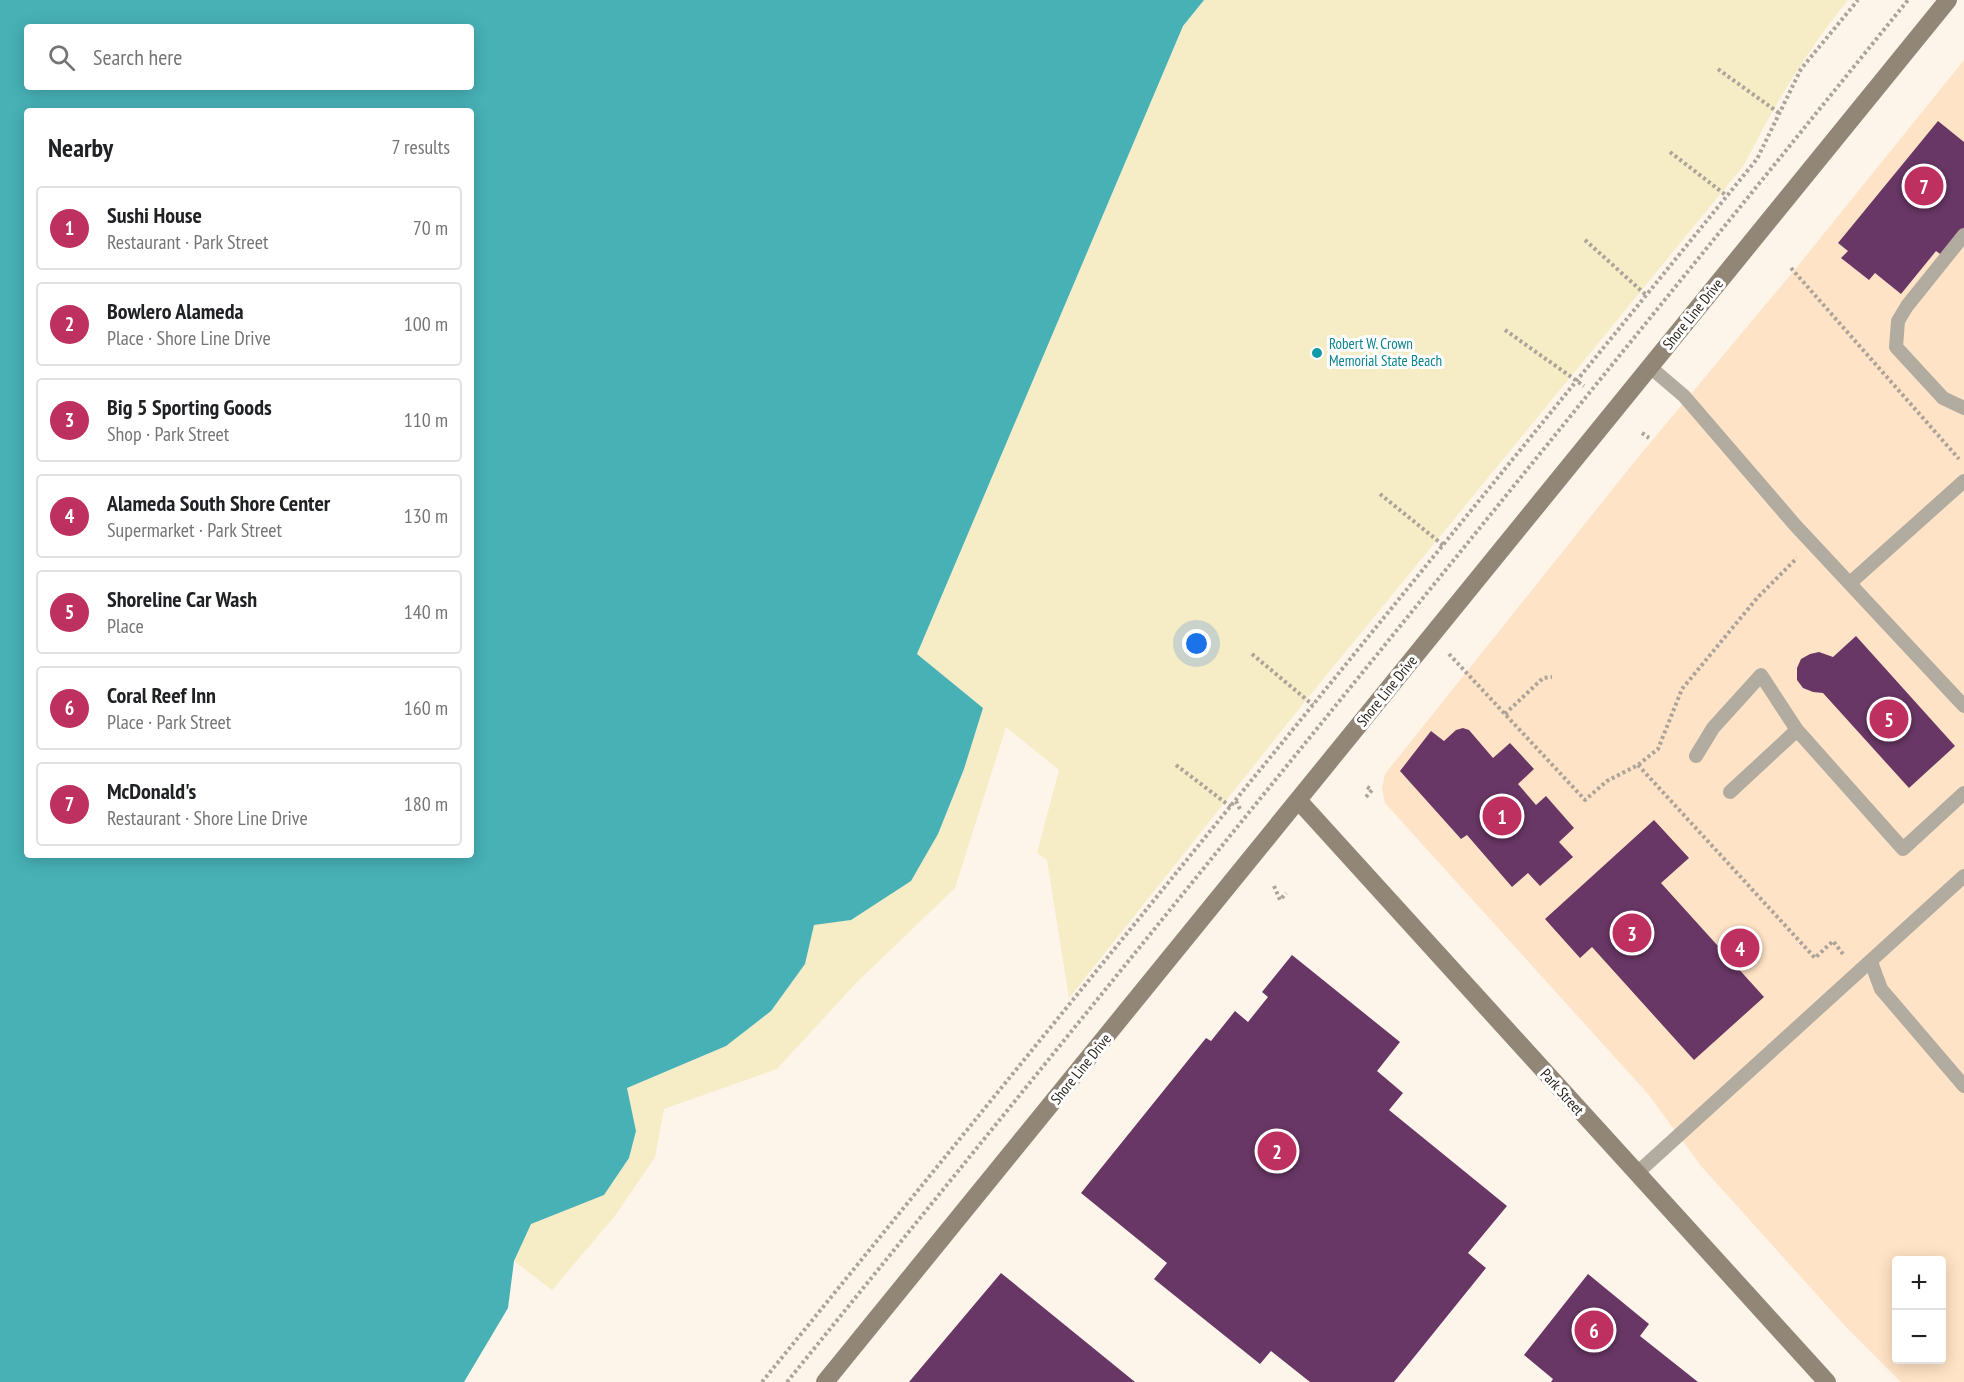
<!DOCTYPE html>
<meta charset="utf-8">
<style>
body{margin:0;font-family:"PT Sans Narrow",sans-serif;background:#f6f6f6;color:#202124}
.controls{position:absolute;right:18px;bottom:18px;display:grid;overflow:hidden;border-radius:6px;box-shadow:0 3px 15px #0003}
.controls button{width:54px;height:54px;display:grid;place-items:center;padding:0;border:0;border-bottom:2px solid #e0e0e0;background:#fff;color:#202124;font:30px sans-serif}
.you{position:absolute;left:1197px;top:644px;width:21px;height:21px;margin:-15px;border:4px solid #fff;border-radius:50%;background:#1a73e8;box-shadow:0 0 0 9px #1a73e833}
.badge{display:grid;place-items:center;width:39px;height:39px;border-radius:50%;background:#be3060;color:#fff;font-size:20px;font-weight:700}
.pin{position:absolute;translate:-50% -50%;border:3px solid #fff;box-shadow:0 2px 6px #0006}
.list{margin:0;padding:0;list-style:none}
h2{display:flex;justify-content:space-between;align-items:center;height:78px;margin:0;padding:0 24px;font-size:26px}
h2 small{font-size:20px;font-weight:400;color:#757577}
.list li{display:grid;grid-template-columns:39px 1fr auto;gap:18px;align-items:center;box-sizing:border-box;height:84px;margin:0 12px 12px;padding:0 12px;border:2px solid #e0e0e0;border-radius:6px}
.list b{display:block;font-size:22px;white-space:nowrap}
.list p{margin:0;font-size:20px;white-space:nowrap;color:#757577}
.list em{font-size:20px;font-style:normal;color:#757577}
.icon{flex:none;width:33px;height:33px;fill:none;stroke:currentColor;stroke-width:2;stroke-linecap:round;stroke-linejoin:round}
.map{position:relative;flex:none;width:1964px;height:1382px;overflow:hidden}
.search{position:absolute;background:#fff;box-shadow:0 3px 15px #0003;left:24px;top:24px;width:450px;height:66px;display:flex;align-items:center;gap:15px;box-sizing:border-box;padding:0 21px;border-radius:6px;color:#757577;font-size:22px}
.panel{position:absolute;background:#fff;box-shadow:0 3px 15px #0003;left:24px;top:108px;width:450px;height:750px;border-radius:6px}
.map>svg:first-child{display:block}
</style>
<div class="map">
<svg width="1964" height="1382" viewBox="0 0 1964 1382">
<rect width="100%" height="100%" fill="#fdf4ea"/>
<!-- built -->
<path fill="#ffe3c6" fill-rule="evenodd" d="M1964,60V1382H1901L1845,1326L1701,1166L1648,1094L1385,803L1382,789L1385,774L1635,461L1797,267ZM1896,1260H1942V1360H1896Z"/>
<!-- sand -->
<path fill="#f6ecc6" d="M1204,0H1848C1805,53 1775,104 1744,165L1306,700L1069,998L1047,860L1037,853L1059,770L1006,727L955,888L856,983L777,1069L664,1109L655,1157L614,1217L552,1290L514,1261L531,1223L604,1195L629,1158L636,1131L627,1088L726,1046L771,1011L805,964L814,925L851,920L938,834L964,769L983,708L917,654L1183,26Z"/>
<!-- water -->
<path fill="#47b1b6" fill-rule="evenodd" d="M0,0H1204L1183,26L917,654L983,708L964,769L938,834L911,881L851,920L814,925L805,964L771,1011L726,1046L627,1088L636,1131L629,1158L604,1195L531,1224L514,1261L508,1308L464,1382H0ZM27,27H471V87H27ZM27,111H471V855H27Z"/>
<!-- building -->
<path fill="#693765" d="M1938,121L1964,142V230L1943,256L1936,251L1901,294L1875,273L1869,280L1841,258L1848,251L1838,243Z
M1856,636L1955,746L1909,788L1823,693L1813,692L1803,688L1797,680V668L1801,659L1810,654L1819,652L1833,657Z
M1463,728L1469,730L1493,758L1510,743L1534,769L1518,784L1536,805L1546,796L1574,828L1559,842L1573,857L1540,886L1528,873L1512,887L1467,835L1461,839L1400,771L1431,731L1444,741L1456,730Z
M1654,820L1689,858L1661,883L1764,997L1694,1060L1592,947L1580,958L1545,919Z
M1292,955L1400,1042L1377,1071L1403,1093L1389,1110L1507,1206L1468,1253L1486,1268L1394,1382H1310L1271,1351L1260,1364L1154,1279L1167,1263L1081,1193L1206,1038L1211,1041L1235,1011L1248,1022L1268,997L1262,992Z
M1001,1273L1135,1382H909Z
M1588,1274L1649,1324L1640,1336L1698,1382H1551L1553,1379L1524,1355Z"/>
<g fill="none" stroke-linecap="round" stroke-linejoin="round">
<!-- path -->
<path stroke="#aca399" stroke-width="4" stroke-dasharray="3 3" stroke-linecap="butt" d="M1718,69L1779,113
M1670,152L1727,196
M1585,240L1646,295
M1791,268L1959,459
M1505,330L1584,386
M1642,433L1649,438
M1380,494L1443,545
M1252,654L1313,705
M1449,654L1585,800L1607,781L1638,765L1658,749L1682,689L1758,597L1797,558
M1505,714L1543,678L1552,677
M1176,765L1231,807
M1638,765L1815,958L1833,941L1843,954
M1366,797L1372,790L1367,787
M1236,801L1240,809
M1274,886L1280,900L1286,893
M762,1382L1757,159L1801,69L1858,0
M787,1382L1908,0"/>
<!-- lane -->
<path stroke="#b2aba0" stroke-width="14" d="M1964,235L1907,306L1898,321L1896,347L1943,398L1964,408
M1650,367L1684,396L1795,525L1964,706
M1850,583L1964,481
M1696,756L1713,728L1761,675L1797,730
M1730,792L1797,730L1903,849L1964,793
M1871,962L1881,989L1964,1086
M1636,1174L1964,876"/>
<!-- secondary -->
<path stroke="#928777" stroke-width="18" d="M1298,800L1827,1382
M825,1382L1948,0"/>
</g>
<!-- markers -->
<circle fill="#0f9aa8" stroke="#fff" stroke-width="2" cx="1317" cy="353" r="6"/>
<g text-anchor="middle" stroke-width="6" stroke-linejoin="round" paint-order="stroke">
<!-- street labels -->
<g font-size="15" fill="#2a2219" stroke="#fff">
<text transform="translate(1693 314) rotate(-51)" y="5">Shore Line Drive</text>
<text transform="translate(1387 691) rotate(-51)" y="5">Shore Line Drive</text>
<text transform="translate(1081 1069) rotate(-51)" y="5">Shore Line Drive</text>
<text transform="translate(1562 1092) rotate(48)" y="5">Park Street</text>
</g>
<!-- culture labels -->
<g font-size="15" fill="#0d838f" stroke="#fff" text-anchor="start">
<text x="1329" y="349">Robert W. Crown<tspan x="1329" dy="17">Memorial State Beach</tspan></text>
</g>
</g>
</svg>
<div class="controls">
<button>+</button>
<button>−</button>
</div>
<div class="you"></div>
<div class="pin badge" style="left:1502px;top:816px">1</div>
<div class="pin badge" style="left:1277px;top:1151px">2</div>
<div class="pin badge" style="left:1632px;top:933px">3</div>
<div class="pin badge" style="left:1740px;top:948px">4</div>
<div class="pin badge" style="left:1889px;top:719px">5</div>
<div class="pin badge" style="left:1594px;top:1330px">6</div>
<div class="pin badge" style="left:1924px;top:186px">7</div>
<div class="search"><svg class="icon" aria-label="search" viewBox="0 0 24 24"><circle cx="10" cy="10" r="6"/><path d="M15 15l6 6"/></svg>Search here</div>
<section class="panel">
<h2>Nearby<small>7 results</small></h2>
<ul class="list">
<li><span class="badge">1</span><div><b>Sushi House</b><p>Restaurant · Park Street</p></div><em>70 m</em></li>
<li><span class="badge">2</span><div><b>Bowlero Alameda</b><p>Place · Shore Line Drive</p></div><em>100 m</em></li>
<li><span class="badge">3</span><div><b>Big 5 Sporting Goods</b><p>Shop · Park Street</p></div><em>110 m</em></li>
<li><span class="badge">4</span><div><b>Alameda South Shore Center</b><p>Supermarket · Park Street</p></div><em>130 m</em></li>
<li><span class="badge">5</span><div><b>Shoreline Car Wash</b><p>Place</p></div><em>140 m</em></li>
<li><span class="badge">6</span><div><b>Coral Reef Inn</b><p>Place · Park Street</p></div><em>160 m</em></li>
<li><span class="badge">7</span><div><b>McDonald's</b><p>Restaurant · Shore Line Drive</p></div><em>180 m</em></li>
</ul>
</section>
</div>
